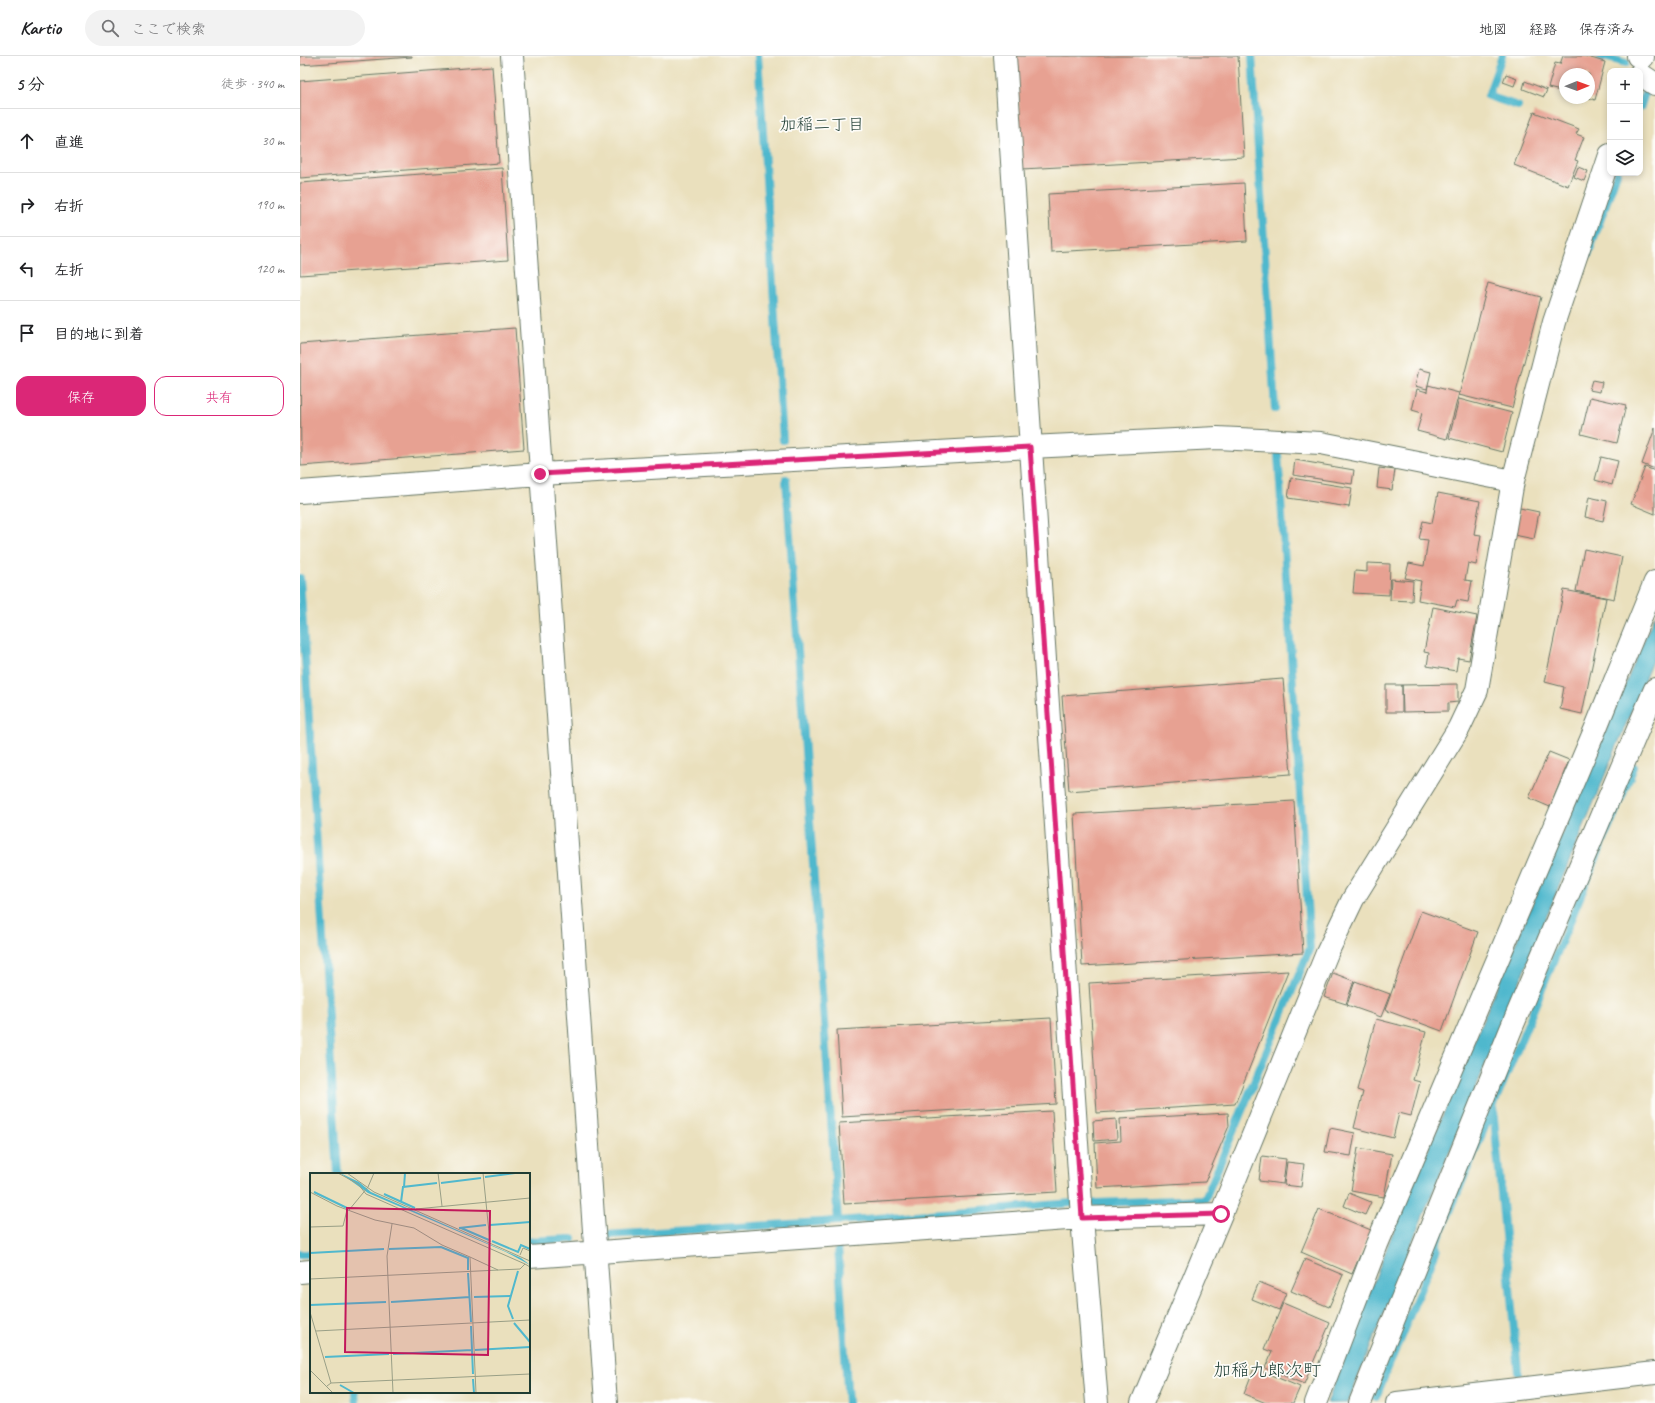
<!DOCTYPE html>
<html lang="ja">
<meta charset="utf-8">
<style>
body{margin:0;font-family:Caveat,"Klee One",sans-serif;background:#f2f2f2;color:#202124}
.controls{position:absolute;right:12px;top:12px;display:grid;overflow:hidden;border-radius:8px;box-shadow:0 2px 6px #0003}
.controls button{width:36px;height:36px;display:grid;place-items:center;padding:0;border:0;border-bottom:1px solid #e0e0e0;background:#fff;color:#202124;font:20px sans-serif}
.compass{position:absolute;left:1259px;top:12px;width:36px;height:36px;border-radius:50%;background:#fff;box-shadow:0 2px 6px #0003;rotate:89deg}
.stop{position:absolute;width:12px;height:12px;margin:-9px;border:3px solid #db2777;border-radius:50%;background:#fff}
.stop.end{background:#db2777;border-color:#fff;box-shadow:0 1px 4px #0008}
.list{margin:0;padding:0;list-style:none}
h2{display:flex;justify-content:space-between;align-items:center;height:52px;margin:0;padding:0 16px;font-size:17px}
h2 small{font-size:13px;font-weight:400;color:#757577}
.list li{display:grid;grid-template-columns:26px 1fr auto;gap:12px;align-items:center;box-sizing:border-box;height:64px;padding:0 16px;border-top:1px solid #e0e0e0}
.list b{display:block;font-size:15px;white-space:nowrap}
.list em{font-size:13px;font-style:normal;color:#757577}
.actions{display:flex;gap:8px;padding:12px 16px}
.actions a{flex:1;padding:9px 0;border:1px solid #db2777;border-radius:12px;text-align:center;font-size:14px;color:#db2777}
.actions .main{background:#db2777;color:#fff}
.icon{flex:none;width:22px;height:22px;fill:none;stroke:currentColor;stroke-width:2;stroke-linecap:round;stroke-linejoin:round}
.map{position:relative;flex:none;width:1355px;height:1347px;overflow:hidden}
header{display:flex;align-items:center;gap:24px;box-sizing:border-box;height:56px;padding:0 20px;background:#fff;border-bottom:1px solid #e0e0e0}
header strong{font-size:19px}
nav{display:flex;gap:22px;margin-inline-start:auto;font-size:14px}
.search{width:280px;height:36px;background:#f2f2f2;display:flex;align-items:center;gap:10px;box-sizing:border-box;padding:0 14px;border-radius:22px;color:#757577;font-size:15px}
main{display:flex}
aside{flex:1;background:#fff}
.map>svg:first-child{display:block}
</style>
<header>
<strong>Kartio</strong>
<div class="search"><svg class="icon" aria-label="search" viewBox="0 0 24 24"><circle cx="10" cy="10" r="6"/><path d="M15 15l6 6"/></svg>ここで検索</div>
<nav><a>地図</a><a>経路</a><a>保存済み</a></nav>
</header>
<main>
<aside>
<h2>5 分<small>徒歩 · 340 m</small></h2>
<ul class="list">
<li><svg class="icon" aria-label="ahead" viewBox="0 0 24 24"><path d="M12 20V5M6 11l6-6 6 6"/></svg><div><b>直進</b></div><em>30 m</em></li>
<li><svg class="icon" aria-label="right" viewBox="0 0 24 24"><path d="M7 20v-9h11M14 6l5 5-5 5"/></svg><div><b>右折</b></div><em>190 m</em></li>
<li><svg class="icon" aria-label="left" viewBox="0 0 24 24"><path d="M17 20v-9H6M10 6l-5 5 5 5"/></svg><div><b>左折</b></div><em>120 m</em></li>
<li><svg class="icon" aria-label="arrive" viewBox="0 0 24 24"><path d="M6 21V4h12l-3 4 3 4H6"/></svg><div><b>目的地に到着</b></div></li>
</ul>
<div class="actions"><a class="main">保存</a><a>共有</a></div>
</aside>
<div class="map">
<svg width="1355" height="1347" viewBox="0 0 1355 1347">
<rect width="100%" height="100%" fill="#fdfcf7"/>
<filter id="ink" filterUnits="userSpaceOnUse"><feTurbulence type="fractalNoise" baseFrequency=".025" numOctaves="2"/><feDisplacementMap in="SourceGraphic" scale="8" xChannelSelector="R" yChannelSelector="G"/><feConvolveMatrix kernelMatrix="1 2 1 2 8 2 1 2 1" color-interpolation-filters="sRGB"/></filter>
<filter id="wash" filterUnits="userSpaceOnUse"><feTurbulence type="fractalNoise" baseFrequency=".012" numOctaves="4" result="noise"/><feDisplacementMap in="SourceGraphic" scale="16" xChannelSelector="R" yChannelSelector="G"/><feGaussianBlur stdDeviation="0.9" result="paint"/><feColorMatrix in="noise" values="0 0 0 0 0 0 0 0 0 0 0 0 0 0 0 0 0 1.4 0 .05"/><feComposite in="paint" operator="in"/></filter>
<g filter="url(#wash)">
<rect width="100%" height="100%" fill="#eae0bd"/>
<!-- water -->
<path fill="#50b8cd" stroke="#387a80" d="M1355,558V598L1113,1184L1048,1347H1027L1091,1181Z"/>
<g fill="none" stroke-linecap="round" stroke-linejoin="round">
<!-- stream -->
<path stroke="#50b8cd" stroke-width="8" d="M458,0L483,384
M952,0L975,353
M1202,0L1188,40L1218,50
M1300,0L1326,7
M1340,52L1346,34
M1288,199L1317,117
M486,423L538,1165
M0,522L38,1118
M1193,1052L1218,1316
M796,1147L905,1143L1010,892L978,398
M306,1179L538,1165L773,1147
M229,1185L272,1183
M538,1189L548,1347
M0,1198H11
M55,1336L56,1347
M1076,1341L1137,1193L1136,1189L1334,711"/>
</g>
<g id="blocks">
<!-- building -->
<path fill="#e7a192" d="M0,0H112V1L0,9Z
M716,0H938L944,101L722,113Z
M1263,0H1284L1305,6L1295,44L1289,42V18H1265V36L1248,32L1255,7L1260,8Z
M192,10L199,107L0,122V25Z
M1206,18L1217,22L1214,30L1203,26Z
M1225,25L1247,34L1244,41L1223,33Z
M1234,56L1279,73L1276,78L1284,81L1275,104L1278,105L1268,130L1214,109Z
M1278,111L1288,115L1284,125L1274,121Z
M202,112L208,204L0,219V127Z
M944,127L947,185L751,196L748,138Z
M1188,227L1241,241L1212,352L1159,339Z
M215,272L224,393L1,410L0,288Z
M1119,313L1131,316L1127,333L1115,330Z
M1292,324L1302,326L1300,336L1289,334Z
M1128,329L1159,337L1147,383L1117,375L1122,357L1112,354L1117,333L1127,336Z
M1290,341L1326,349L1317,387L1281,378Z
M1159,343L1212,357L1202,396L1149,382Z
M1355,372V413L1342,408Z
M1301,401L1318,405L1312,429L1295,424Z
M995,404L1054,414L1052,428L993,419Z
M1345,411L1355,415V458L1331,448Z
M1079,412L1095,414L1092,434L1077,432Z
M991,422L1052,432L1049,451L988,442Z
M1138,437L1180,445L1174,478L1181,479L1176,509L1168,507L1165,524L1172,525L1168,546L1157,544L1155,551L1118,544L1121,525L1105,522L1109,507L1124,510L1128,484L1119,483L1123,465L1132,467Z
M1289,441L1307,445L1303,465L1285,461Z
M1220,452L1239,456L1234,483L1214,479Z
M1284,493L1322,501L1314,543L1276,535Z
M1067,507L1090,508L1089,539L1053,537L1055,515L1067,516Z
M1091,523L1113,525L1112,545L1090,544Z
M1264,534L1306,542L1282,658L1260,653L1264,631L1245,626Z
M1133,551L1177,560L1169,604L1158,602L1156,615L1127,610L1129,597L1124,596Z
M983,623L991,718L769,735L762,640Z
M1158,628V646L1148,647V655L1103,656L1102,629Z
M1086,629H1102V656H1086Z
M1249,696L1269,704L1250,751L1229,742Z
M994,745L1003,897L782,910L774,758Z
M1121,855L1178,876L1142,975L1085,954Z
M988,915L935,1048L797,1057L789,927Z
M1033,917L1054,925L1046,948L1024,941Z
M1055,925L1090,938L1081,961L1047,949Z
M751,962L756,1048L542,1061L537,974Z
M1076,963L1126,976L1113,1024L1120,1026L1111,1060L1099,1057L1093,1082L1054,1072L1063,1036L1057,1034Z
M752,1055L757,1136L544,1148L539,1067Z
M928,1057L929,1070L905,1126L797,1132L795,1087L821,1085L820,1063Z
M816,1063L817,1083L794,1085L793,1065Z
M1030,1072L1055,1077L1051,1100L1025,1096Z
M1058,1092L1092,1098L1084,1141L1051,1135Z
M962,1100L986,1103L983,1128L959,1125Z
M987,1106L1004,1108L1001,1131L984,1129Z
M1049,1137L1071,1146L1065,1159L1044,1150Z
M1019,1153L1071,1174L1052,1218L1001,1196Z
M1005,1203L1043,1219L1029,1251L991,1235Z
M959,1226L986,1237L979,1254L952,1243Z
M983,1247L1030,1267L1004,1328L965,1312L972,1296L964,1293Z
M954,1312L1000,1331L993,1347H966L944,1338Z"/>
</g>
</g>
<g filter="url(#ink)">
<use href="#blocks" fill-opacity="0" stroke="#667664" stroke-width="1"/>
<g fill="none" stroke-linecap="round" stroke-linejoin="round">
<defs>
<path id="street" d="M212,0L306,1347
M705,0L782,1162L797,1347
M1338,0L1343,1
M1340,18L1355,28
M0,436L241,418L730,391L917,382L1021,387L1213,425
M229,1201L782,1162L921,1158L1027,897L1053,843L1159,672L1177,634L1213,425L1254,266L1310,99
M0,1216L11,1215
M842,1347L921,1158
M1016,1347L1077,1188L1295,674L1355,526
M1060,1347L1211,973L1355,633
M1097,1347L1355,1317"/>
</defs>
<!-- street casing -->
<use href="#street" stroke="#667664" stroke-width="24"/>
<!-- street -->
<use href="#street" stroke="#fff" stroke-width="22"/>
</g>
</g>
<g fill="none" stroke-linecap="round" stroke-linejoin="round" filter="url(#ink)">
<!-- route -->
<path stroke="#db2777" stroke-width="5" d="M240,418L730,391L782,1162L921,1158"/>
</g>
<g text-anchor="middle" stroke-width="3.5" stroke-linejoin="round" paint-order="stroke">
<!-- neighbourhood labels -->
<g font-size="17" fill="#1f3d34" stroke="#fdfcf7">
<text x="522" y="74">加稲二丁目</text>
</g>
<!-- quarter labels -->
<g font-size="18" fill="#1f3d34" stroke="#fdfcf7">
<text x="967" y="1320">加稲九郎次町</text>
</g>
</g>
<!-- overview -->
<g transform="translate(10 1117)">
<rect width="220" height="220" fill="#eae0bd"/>
<path d="M30,0L49,9L61,19L211,85L220,92L196,79L58,20Z" fill="#50b8cd"/>
<path fill="none" stroke="#50b8cd" stroke-width="2" d="M175,4L205,0M131,10L171,5M94,14L95,0M4,19L37,35M74,21L105,35M91,29L93,14L127,10M180,52L220,49M149,55L176,52M151,55L179,67M182,68L208,79L211,72L220,76M79,76L131,74L158,85V97M0,80L74,76M158,100L161,149M164,124L200,123M81,129L160,124M0,132L76,129M203,146L198,133L208,98M204,150L220,169M161,153L163,201M165,177L220,174M83,181L162,177M15,184L79,181M163,206L164,220M30,212L44,220"/>
<path fill="none" stroke="#999f86" stroke-width="1" d="M28,0L48,11L56,21L215,91M37,0L64,19L220,88M128,0L132,33M173,0L180,69M0,19L27,33L65,47L104,55L132,72L160,84L166,220M106,36L220,25M39,37L58,14L64,0M82,51L77,83L83,220M0,54L33,53L37,37M210,82L213,75L220,78M160,84L188,97M0,106L210,96L215,91L220,94M0,139L21,210M6,158L220,147M0,197L23,220M17,213L21,210L220,201"/>
<path fill="#c2185b" fill-opacity="0.15" stroke="#c2185b" stroke-width="2" d="M37,35L180,38L178,182L35,179Z"/>
<rect width="220" height="220" fill="none" stroke="#1f3d34" stroke-width="2"/>
</g>
</svg>
<div class="controls">
<button>+</button>
<button>−</button>
<button><svg class="icon" aria-label="layers" viewBox="0 0 24 24"><path d="M12 4l9 5-9 5-9-5zM3 14l9 5 9-5"/></svg></button>
</div>
<svg class="compass" viewBox="-18 -18 36 36"><path d="M0-13l5 13h-10z" fill="#e53935"/><path d="M0 13l5-13h-10z" fill="#757577"/></svg>
<div class="stop" style="left:921px;top:1158px"></div>
<div class="stop end" style="left:240px;top:418px"></div>
</div>
</main>
